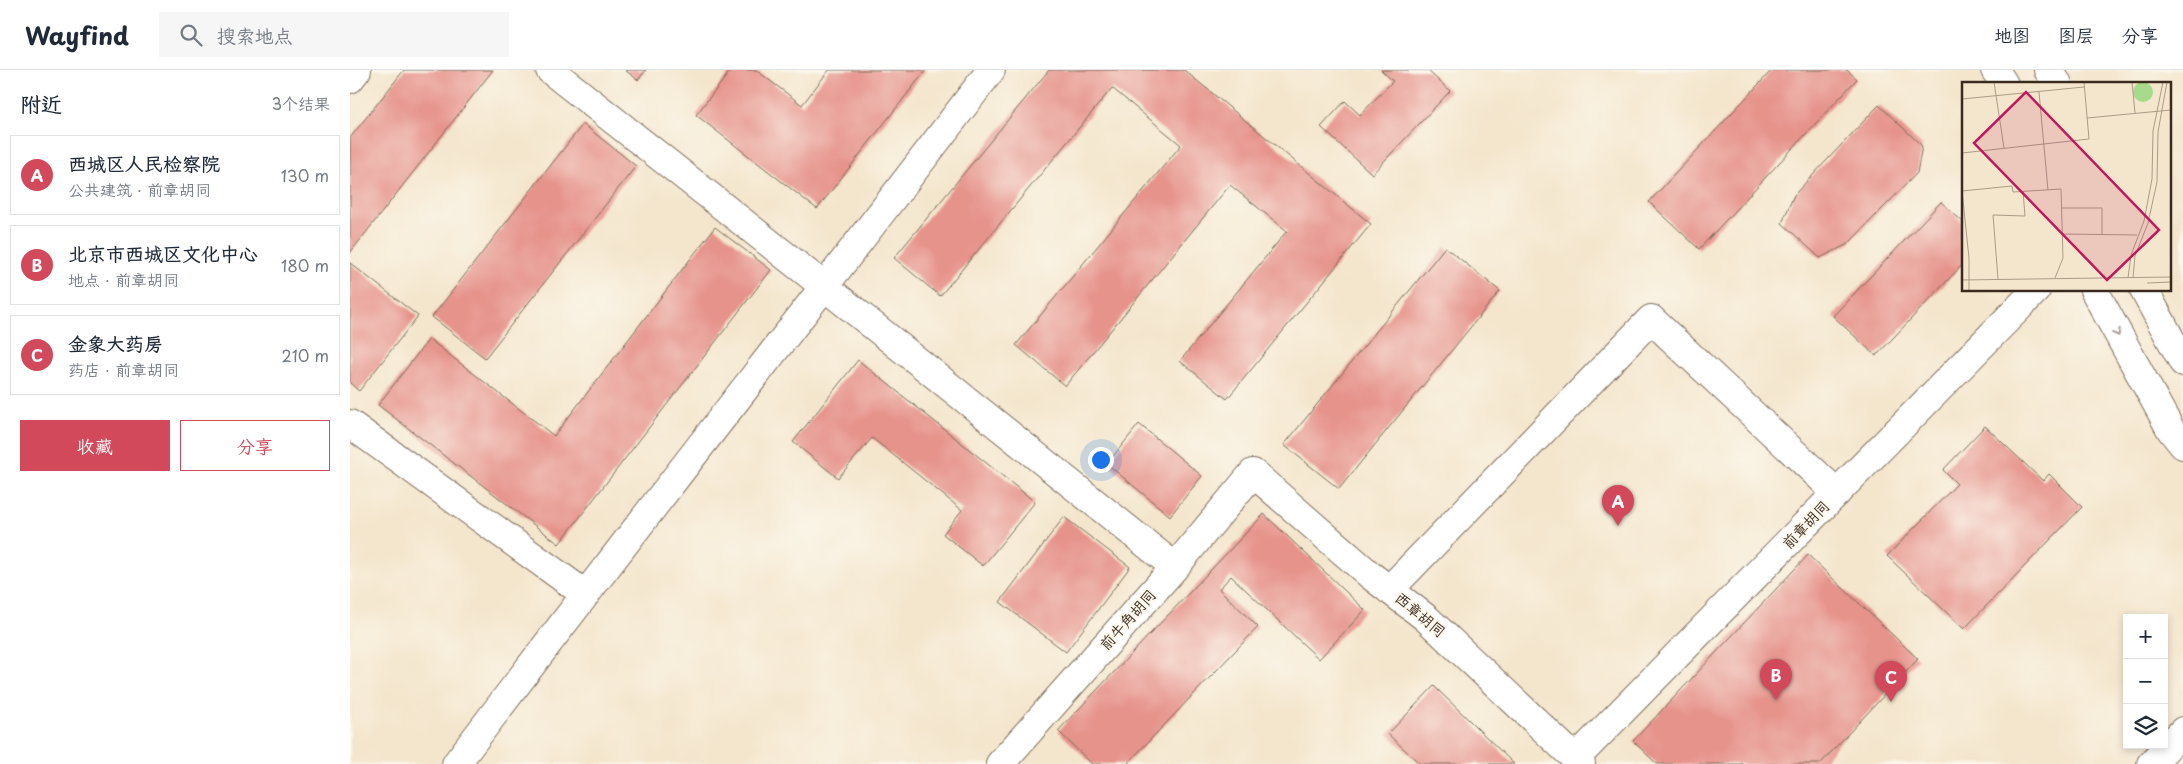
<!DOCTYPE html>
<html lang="zh">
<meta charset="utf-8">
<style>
body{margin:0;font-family:"Playpen Sans","LXGW WenKai TC",sans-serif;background:#f6f6f7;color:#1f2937}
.controls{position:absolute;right:15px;bottom:15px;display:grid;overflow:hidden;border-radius:0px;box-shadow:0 2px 8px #0003}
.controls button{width:45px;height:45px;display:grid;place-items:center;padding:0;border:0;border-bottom:1px solid #e0e1e3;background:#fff;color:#1f2937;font:25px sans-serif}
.you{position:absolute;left:750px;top:389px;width:18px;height:18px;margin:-12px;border:4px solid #fff;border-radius:50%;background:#1a73e8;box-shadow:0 0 0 8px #1a73e833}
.badge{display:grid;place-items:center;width:32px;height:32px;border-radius:50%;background:#d1495b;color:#fff;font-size:16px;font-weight:700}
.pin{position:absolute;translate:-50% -41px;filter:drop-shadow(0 1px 2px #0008)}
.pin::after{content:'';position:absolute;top:26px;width:18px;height:15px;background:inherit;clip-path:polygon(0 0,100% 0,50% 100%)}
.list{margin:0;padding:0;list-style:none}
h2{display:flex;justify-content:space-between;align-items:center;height:65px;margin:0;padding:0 20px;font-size:21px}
h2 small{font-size:16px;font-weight:400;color:#747a83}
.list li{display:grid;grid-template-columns:32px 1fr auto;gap:15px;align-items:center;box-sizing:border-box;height:80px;margin:0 10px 10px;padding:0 10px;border:1px solid #e0e1e3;border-radius:0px}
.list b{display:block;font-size:19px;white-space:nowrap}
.list p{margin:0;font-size:16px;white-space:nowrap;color:#747a83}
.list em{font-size:16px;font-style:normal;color:#747a83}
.actions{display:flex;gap:10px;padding:15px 20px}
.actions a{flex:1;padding:11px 0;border:1px solid #d1495b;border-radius:0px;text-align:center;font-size:18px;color:#d1495b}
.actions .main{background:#d1495b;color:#fff}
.icon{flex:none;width:28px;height:28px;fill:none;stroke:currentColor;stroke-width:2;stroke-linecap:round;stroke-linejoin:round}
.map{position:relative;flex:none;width:1833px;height:694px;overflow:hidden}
header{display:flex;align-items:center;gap:30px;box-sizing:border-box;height:70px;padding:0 25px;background:#fff;border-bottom:1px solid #e0e1e3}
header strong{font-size:24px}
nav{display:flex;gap:28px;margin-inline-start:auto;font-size:18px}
.search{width:350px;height:45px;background:#f6f6f7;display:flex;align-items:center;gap:12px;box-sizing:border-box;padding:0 18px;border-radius:0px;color:#747a83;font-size:19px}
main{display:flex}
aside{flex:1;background:#fff}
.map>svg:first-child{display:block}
</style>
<header>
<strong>Wayfind</strong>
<div class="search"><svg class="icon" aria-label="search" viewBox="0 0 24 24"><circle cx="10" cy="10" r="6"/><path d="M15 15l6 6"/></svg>搜索地点</div>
<nav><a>地图</a><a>图层</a><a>分享</a></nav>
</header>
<main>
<aside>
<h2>附近<small>3个结果</small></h2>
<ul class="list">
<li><span class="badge">A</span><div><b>西城区人民检察院</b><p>公共建筑 · 前章胡同</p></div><em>130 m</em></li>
<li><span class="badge">B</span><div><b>北京市西城区文化中心</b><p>地点 · 前章胡同</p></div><em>180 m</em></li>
<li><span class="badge">C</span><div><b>金象大药房</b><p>药店 · 前章胡同</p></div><em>210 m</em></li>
</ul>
<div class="actions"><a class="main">收藏</a><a>分享</a></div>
</aside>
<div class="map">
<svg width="1833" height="694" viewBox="0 0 1833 694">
<rect width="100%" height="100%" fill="#fbf7ec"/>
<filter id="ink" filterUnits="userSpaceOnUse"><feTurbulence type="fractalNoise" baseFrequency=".02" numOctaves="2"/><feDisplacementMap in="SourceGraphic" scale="10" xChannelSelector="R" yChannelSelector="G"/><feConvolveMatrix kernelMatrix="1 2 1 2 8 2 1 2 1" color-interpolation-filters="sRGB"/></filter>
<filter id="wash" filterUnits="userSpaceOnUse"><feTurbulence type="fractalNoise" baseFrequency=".0096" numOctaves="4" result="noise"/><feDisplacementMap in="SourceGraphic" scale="20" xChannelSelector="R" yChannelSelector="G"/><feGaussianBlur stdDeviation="1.12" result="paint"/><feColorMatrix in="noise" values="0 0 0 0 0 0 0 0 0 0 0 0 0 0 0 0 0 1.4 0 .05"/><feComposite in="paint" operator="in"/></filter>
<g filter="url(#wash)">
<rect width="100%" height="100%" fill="#f4e6cd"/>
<g id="blocks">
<!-- building -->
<path fill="#e6938b" d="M54,0H143L0,183V68Z
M275,0H296L288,10Z
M381,0H406L452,35L479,0H576L467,139L346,45Z
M699,0H834L1021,154L877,329L830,291L937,161L880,115L715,316L666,275L831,75L762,18L590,226L544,188Z
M1031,0H1077L1100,21L1022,104L971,57L995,31L1010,45L1043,11Z
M1422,0H1497L1507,9L1349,179L1299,132Z
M1529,35L1572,76L1567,103L1498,174L1470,188L1432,153L1444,125Z
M233,54L286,96L135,288L82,247Z
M1591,132L1613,152V194L1526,286L1483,246Z
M365,157L421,200L209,474L28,335L79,269L204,366Z
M1095,177L1150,221L989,419L934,375Z
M0,193L68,246L9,321L0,313Z
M508,290L685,432L633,496L593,464L612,440L522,368L488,408L443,372Z
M789,354L852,406L820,446L757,394Z
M1635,356L1693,411L1699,404L1732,437L1614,559L1537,486L1607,414L1593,400Z
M914,444L1015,540L969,589L881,506L869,519L908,557L777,694H742L708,661Z
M714,447L780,497L716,582L650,532Z
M1458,485L1568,589L1470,694H1307L1283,671Z
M1084,616L1164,694H1070L1038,664Z"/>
</g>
</g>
<g filter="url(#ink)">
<use href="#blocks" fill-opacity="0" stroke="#7c6c5b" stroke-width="1"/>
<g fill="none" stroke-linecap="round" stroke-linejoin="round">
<defs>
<path id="minor" d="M200,0L475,217L825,497
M1645,0L1654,14
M1698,0L1708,14
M0,9L7,0
M1744,220L1821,360L1833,375
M1794,220L1833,292
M0,354L235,524
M1039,520L1301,249L1487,423
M1225,689L1686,220
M106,694C282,461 464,232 641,0
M650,694L825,497L903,403L1020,505L1076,548L1231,694"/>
<path id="major" d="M1801,694L1833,661"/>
</defs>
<!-- minor casing -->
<use href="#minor" stroke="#7c6c5b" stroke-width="30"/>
<!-- major casing -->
<use href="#major" stroke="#7c6c5b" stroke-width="30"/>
<!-- minor -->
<use href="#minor" stroke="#fff" stroke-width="28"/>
<!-- major -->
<use href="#major" stroke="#fff" stroke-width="28"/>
</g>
<!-- one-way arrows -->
<defs><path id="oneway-chevron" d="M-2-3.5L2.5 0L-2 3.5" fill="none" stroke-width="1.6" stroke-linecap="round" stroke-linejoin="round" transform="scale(1.25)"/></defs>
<use stroke="#a79f9a" href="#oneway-chevron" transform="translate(1767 263) rotate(61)"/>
</g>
<g text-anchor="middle" stroke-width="4" stroke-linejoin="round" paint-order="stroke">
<!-- street labels -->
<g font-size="15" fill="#3b2a1e" stroke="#fbf7ec">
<text transform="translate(1456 455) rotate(-46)" y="5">前章胡同</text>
<text transform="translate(1070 545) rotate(40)" y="5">西章胡同</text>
<text transform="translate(778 550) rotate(-48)" y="5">前牛角胡同</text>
</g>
</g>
<!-- overview -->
<g transform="translate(1612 12)">
<rect width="209" height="209" fill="#f4e6cd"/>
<path d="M171 10a10 10 0 1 1 20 0a10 10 0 1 1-20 0Z" fill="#a7db8b"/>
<path fill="none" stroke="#aa9b87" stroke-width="1" d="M32,0L42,66M170,0L173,31M77,10L86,108M0,17L122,5M125,36L209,28M0,71L127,57L122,0M0,109L50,104L51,110L99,107L101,176L93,196M0,109L7,176V208M100,126H140V153M101,152L175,153M166,196L169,173L182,139L190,97L191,49L201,0M171,196L173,174L186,141L195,100L196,50L205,0M36,197L31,133L63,134L61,109M0,198L209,195M185,201L209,200"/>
<path fill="#c2185b" fill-opacity="0.15" stroke="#c2185b" stroke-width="2.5" d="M64,10L197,148L145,198L12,61Z"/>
<rect width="209" height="209" fill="none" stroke="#3b2a1e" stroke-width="2.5"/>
</g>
</svg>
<div class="controls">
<button>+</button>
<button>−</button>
<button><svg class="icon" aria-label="layers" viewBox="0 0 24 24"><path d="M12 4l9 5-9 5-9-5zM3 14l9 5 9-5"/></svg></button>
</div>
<div class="you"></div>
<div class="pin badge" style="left:1268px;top:456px">A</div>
<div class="pin badge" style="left:1426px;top:630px">B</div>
<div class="pin badge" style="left:1541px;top:632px">C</div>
</div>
</main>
